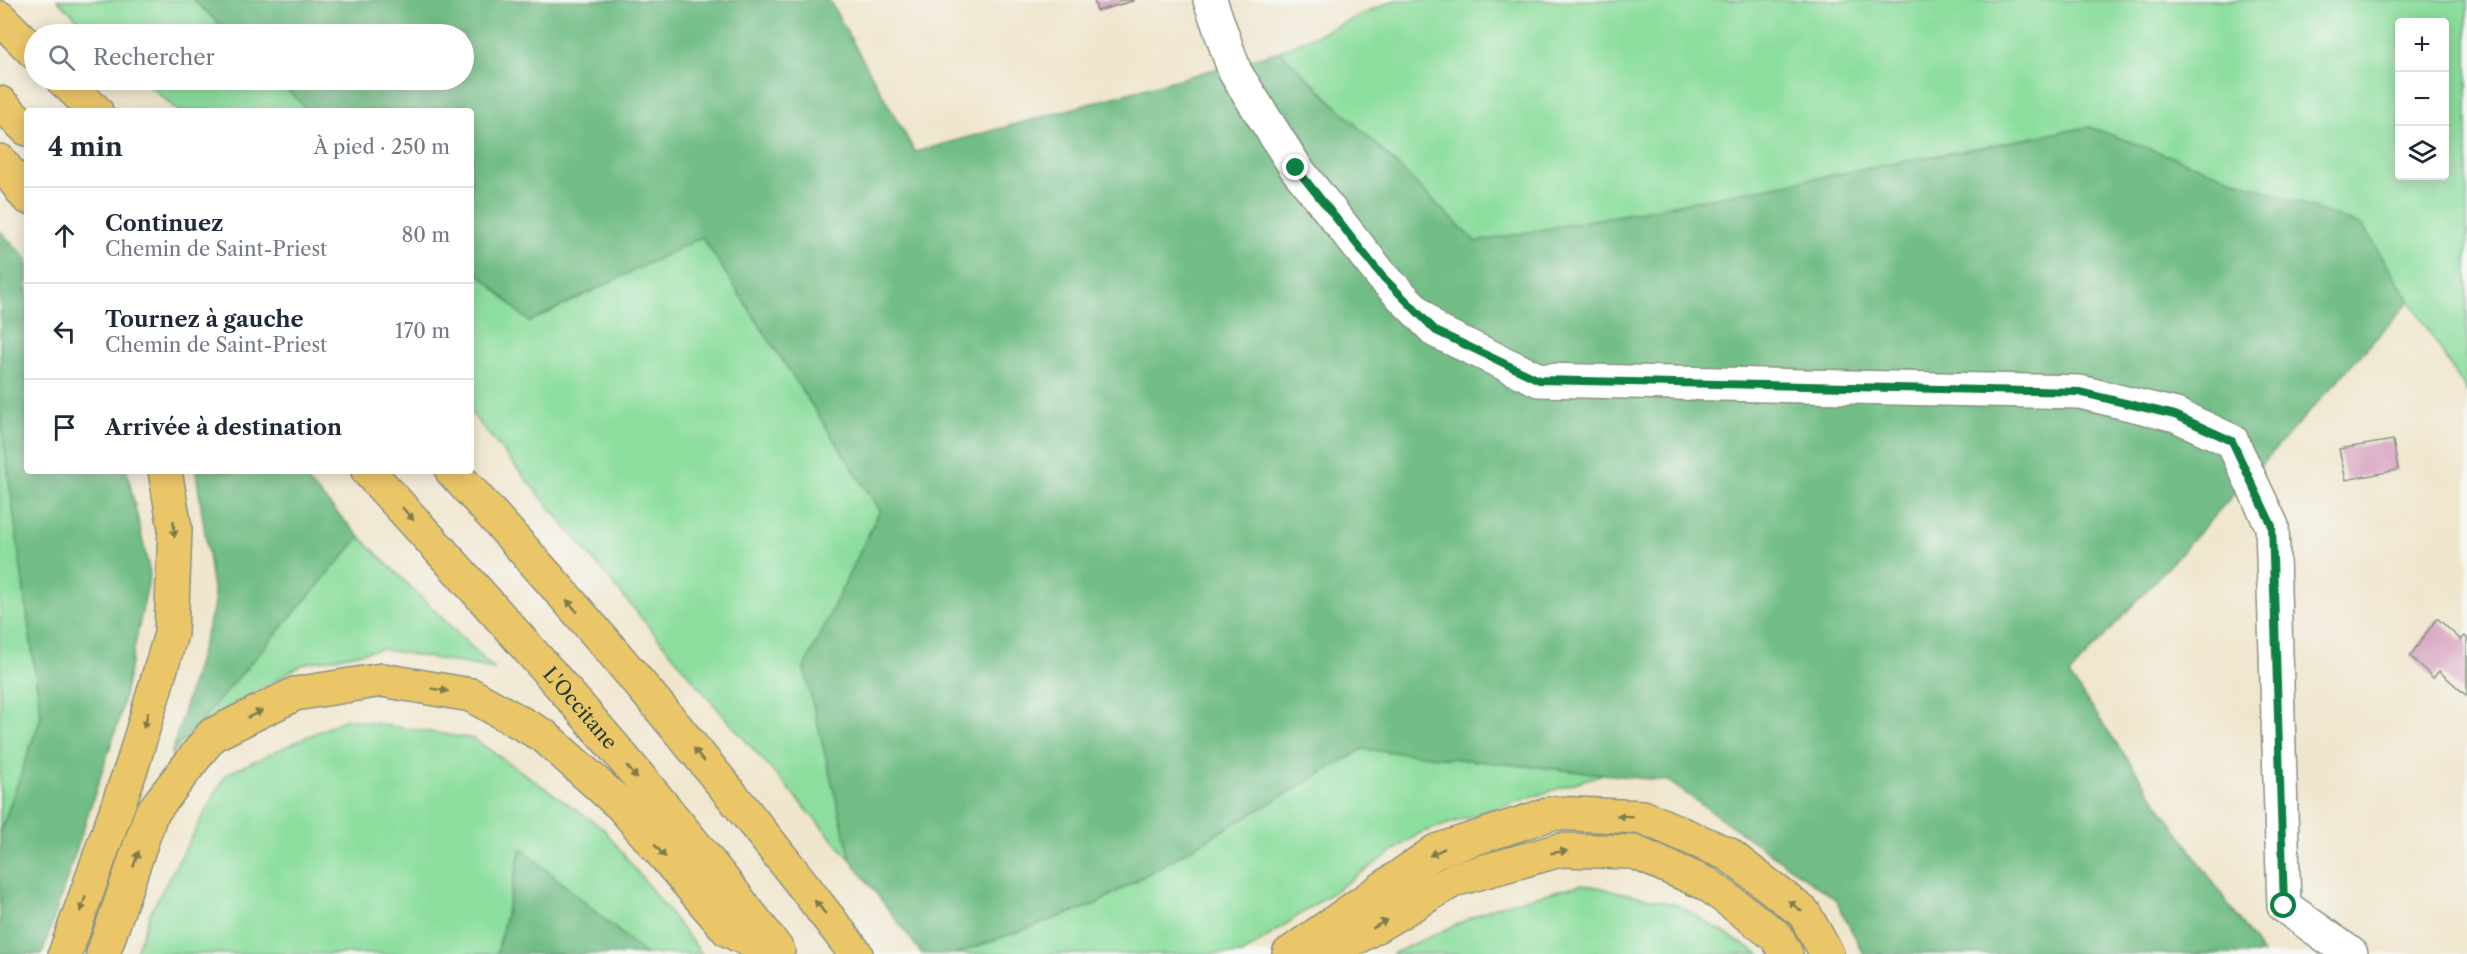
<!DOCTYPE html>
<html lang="fr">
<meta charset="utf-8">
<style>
body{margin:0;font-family:"Libre Caslon Text",serif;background:#f2f2f3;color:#1f2937}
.controls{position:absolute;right:18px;top:18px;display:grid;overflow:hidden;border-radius:6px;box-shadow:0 3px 15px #0003}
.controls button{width:54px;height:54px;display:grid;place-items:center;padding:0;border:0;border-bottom:2px solid #e0e1e3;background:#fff;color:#1f2937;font:30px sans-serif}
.stop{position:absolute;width:18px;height:18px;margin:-14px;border:4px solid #0b8043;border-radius:50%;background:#fff}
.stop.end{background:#0b8043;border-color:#fff;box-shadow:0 2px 6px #0008}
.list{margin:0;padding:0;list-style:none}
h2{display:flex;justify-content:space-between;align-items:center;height:78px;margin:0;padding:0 24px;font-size:26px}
h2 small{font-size:20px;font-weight:400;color:#747a83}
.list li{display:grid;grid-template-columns:39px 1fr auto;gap:18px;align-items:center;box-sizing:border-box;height:96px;padding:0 24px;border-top:2px solid #e0e1e3}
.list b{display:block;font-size:22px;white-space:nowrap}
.list p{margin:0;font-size:20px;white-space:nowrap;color:#747a83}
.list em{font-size:20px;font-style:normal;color:#747a83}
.icon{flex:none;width:33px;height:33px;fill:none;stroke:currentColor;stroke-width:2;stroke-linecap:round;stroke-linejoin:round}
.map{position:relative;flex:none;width:2467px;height:954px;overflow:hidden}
.search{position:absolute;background:#fff;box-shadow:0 3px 15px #0003;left:24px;top:24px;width:450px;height:66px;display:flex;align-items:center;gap:15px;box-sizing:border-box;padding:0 21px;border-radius:33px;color:#747a83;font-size:22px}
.panel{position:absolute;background:#fff;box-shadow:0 3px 15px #0003;left:24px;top:108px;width:450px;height:366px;border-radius:6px}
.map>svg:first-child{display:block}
</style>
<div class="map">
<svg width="2467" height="954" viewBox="0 0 2467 954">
<rect width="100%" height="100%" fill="#f6f6f2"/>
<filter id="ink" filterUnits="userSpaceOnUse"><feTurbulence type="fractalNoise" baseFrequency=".0167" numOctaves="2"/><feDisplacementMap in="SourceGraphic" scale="12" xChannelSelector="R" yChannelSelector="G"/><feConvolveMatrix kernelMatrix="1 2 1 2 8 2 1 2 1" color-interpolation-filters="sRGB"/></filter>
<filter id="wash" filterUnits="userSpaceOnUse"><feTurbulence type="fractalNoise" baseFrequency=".008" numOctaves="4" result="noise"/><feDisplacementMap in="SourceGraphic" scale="24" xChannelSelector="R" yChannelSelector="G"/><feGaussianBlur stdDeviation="1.35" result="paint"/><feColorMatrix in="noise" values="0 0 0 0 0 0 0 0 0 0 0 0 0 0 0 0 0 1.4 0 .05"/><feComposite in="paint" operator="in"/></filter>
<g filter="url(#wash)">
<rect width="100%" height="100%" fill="#f0e6ce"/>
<!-- green -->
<path fill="#8cde9e" stroke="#568e69" stroke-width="1.5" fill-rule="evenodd" d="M57,0H194L230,34H94Z
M1395,0H2467V392L2363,226L2089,127L1476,242L1280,51ZM2400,22H2444V176H2400Z
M143,80H277L309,111H178Z
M702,236L880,510L804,668L851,860L709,699L471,413V266L529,322Z
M0,412L41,717L0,833Z
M360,537L494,669L381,649L303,664L196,726Z
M346,719L474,739L603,828L702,954H645L521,848L497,954H135L151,911L226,774Z
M1363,749L1603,774L1420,833L1242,954H955L1096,904Z
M1583,884L1678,905L1760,954H1392L1495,907Z"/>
<!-- forest -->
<path fill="#71bd85" stroke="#487d5c" stroke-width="1.5" d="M194,0H829L915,152L1280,51L1476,242L2089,127L2363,226L2410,301L2069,675L2263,954H1864L1835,899L1668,781L1363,749L1096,904L955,954H922L851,860L804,668L880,510L702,237L529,322L471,266V111H309L277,80H464V34H230Z
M0,231L27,259V471H127L150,574L119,720L42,954H0V833L41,717L0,412Z
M196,471H298L360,537L171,755L215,603Z
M521,848L645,954H497Z"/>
<g id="blocks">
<!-- building -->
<path fill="#d6a0be" d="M1094,0H1133V1L1097,11Z
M2393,440L2398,470L2346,480L2339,449Z
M2437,618L2461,640L2465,636L2467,638V696L2439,671L2433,678L2410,656Z"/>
</g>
</g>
<g filter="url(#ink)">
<use href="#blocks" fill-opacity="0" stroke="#889281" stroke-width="1.5"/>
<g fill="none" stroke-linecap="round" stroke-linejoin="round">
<defs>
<path id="street" d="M1210,0L1235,72L1296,168L1382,276L1436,331L1539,380L2080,392L2176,415L2232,441L2272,526L2284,906L2351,954"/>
<g id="highway">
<path d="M0,18L34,52"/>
<path d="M63,80L96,111"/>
<path d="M0,103L27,129"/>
<path d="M0,161L27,197"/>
<path id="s1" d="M368,471C510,626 651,783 778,951"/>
<path d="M452,471C594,624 729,787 856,954"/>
<path d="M65,954L133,763L171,634L175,528L165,471"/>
<path d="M103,954L151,814L212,735L295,694L382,680L471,695L544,736L622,806L728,930L777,954"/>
<path d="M1289,954L1436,851L1553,813L1643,817L1728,854L1804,913L1827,954"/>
<path d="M1329,954L1454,880L1560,850L1634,852L1707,884L1776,936L1786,954"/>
</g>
</defs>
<!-- street casing -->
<use href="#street" stroke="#889281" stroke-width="36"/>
<!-- highway casing -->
<use href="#highway" stroke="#889281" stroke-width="36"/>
<!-- street -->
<use href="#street" stroke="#fff" stroke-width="33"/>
<!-- highway -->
<use href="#highway" stroke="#ebc669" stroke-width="33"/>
</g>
<!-- one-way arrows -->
<defs><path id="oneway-solid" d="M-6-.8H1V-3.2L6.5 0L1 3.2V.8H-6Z" transform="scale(1.5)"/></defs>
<g fill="#7b7b4c">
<use href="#oneway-solid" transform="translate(408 514) rotate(48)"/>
<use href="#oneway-solid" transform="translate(174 529) rotate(86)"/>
<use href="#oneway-solid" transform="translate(572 606) rotate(-131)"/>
<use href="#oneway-solid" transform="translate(440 690) rotate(10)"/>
<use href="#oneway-solid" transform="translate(255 714) rotate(-26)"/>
<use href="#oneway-solid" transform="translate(146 720) rotate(106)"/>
<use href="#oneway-solid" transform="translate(699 755) rotate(-129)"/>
<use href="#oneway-solid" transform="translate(632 772) rotate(50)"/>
<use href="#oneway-solid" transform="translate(1625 816) rotate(-177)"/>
<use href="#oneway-solid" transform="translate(660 851) rotate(49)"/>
<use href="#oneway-solid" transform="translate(1437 852) rotate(154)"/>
<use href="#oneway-solid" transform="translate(1559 852) rotate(-8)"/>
<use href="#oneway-solid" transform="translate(136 859) rotate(-71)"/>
<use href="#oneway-solid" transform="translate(83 904) rotate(110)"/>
<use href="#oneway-solid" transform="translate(1795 906) rotate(-142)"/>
<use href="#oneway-solid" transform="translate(820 907) rotate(-129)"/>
<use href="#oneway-solid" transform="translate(1380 924) rotate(-31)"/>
</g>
</g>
<g fill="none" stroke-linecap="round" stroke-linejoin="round" filter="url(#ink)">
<!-- route -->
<path stroke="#0b8043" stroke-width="8" d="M1296,168L1382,276L1436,331L1539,380L2079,392L2175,415L2232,441L2272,526L2284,906"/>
</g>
<g text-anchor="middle" stroke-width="5" stroke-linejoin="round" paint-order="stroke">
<!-- street labels -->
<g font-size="20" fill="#1f3d34" stroke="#f6f6f2">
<text dy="7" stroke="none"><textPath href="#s1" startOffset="318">L'Occitane</textPath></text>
</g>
</g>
</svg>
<div class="controls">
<button>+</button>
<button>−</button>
<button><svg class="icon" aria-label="layers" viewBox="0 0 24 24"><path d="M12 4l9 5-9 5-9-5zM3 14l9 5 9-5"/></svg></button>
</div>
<div class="stop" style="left:2284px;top:906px"></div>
<div class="stop end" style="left:1296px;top:168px"></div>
<div class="search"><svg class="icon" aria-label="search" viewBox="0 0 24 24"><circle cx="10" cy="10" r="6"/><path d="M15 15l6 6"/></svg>Rechercher</div>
<section class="panel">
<h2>4 min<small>À pied · 250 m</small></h2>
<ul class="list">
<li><svg class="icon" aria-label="ahead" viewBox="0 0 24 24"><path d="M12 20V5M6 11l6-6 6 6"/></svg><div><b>Continuez</b><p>Chemin de Saint-Priest</p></div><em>80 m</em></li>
<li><svg class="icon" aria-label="left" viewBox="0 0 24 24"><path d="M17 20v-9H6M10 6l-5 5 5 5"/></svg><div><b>Tournez à gauche</b><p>Chemin de Saint-Priest</p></div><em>170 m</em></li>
<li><svg class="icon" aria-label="arrive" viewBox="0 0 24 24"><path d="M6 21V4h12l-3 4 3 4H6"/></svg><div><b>Arrivée à destination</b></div></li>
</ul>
</section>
</div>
